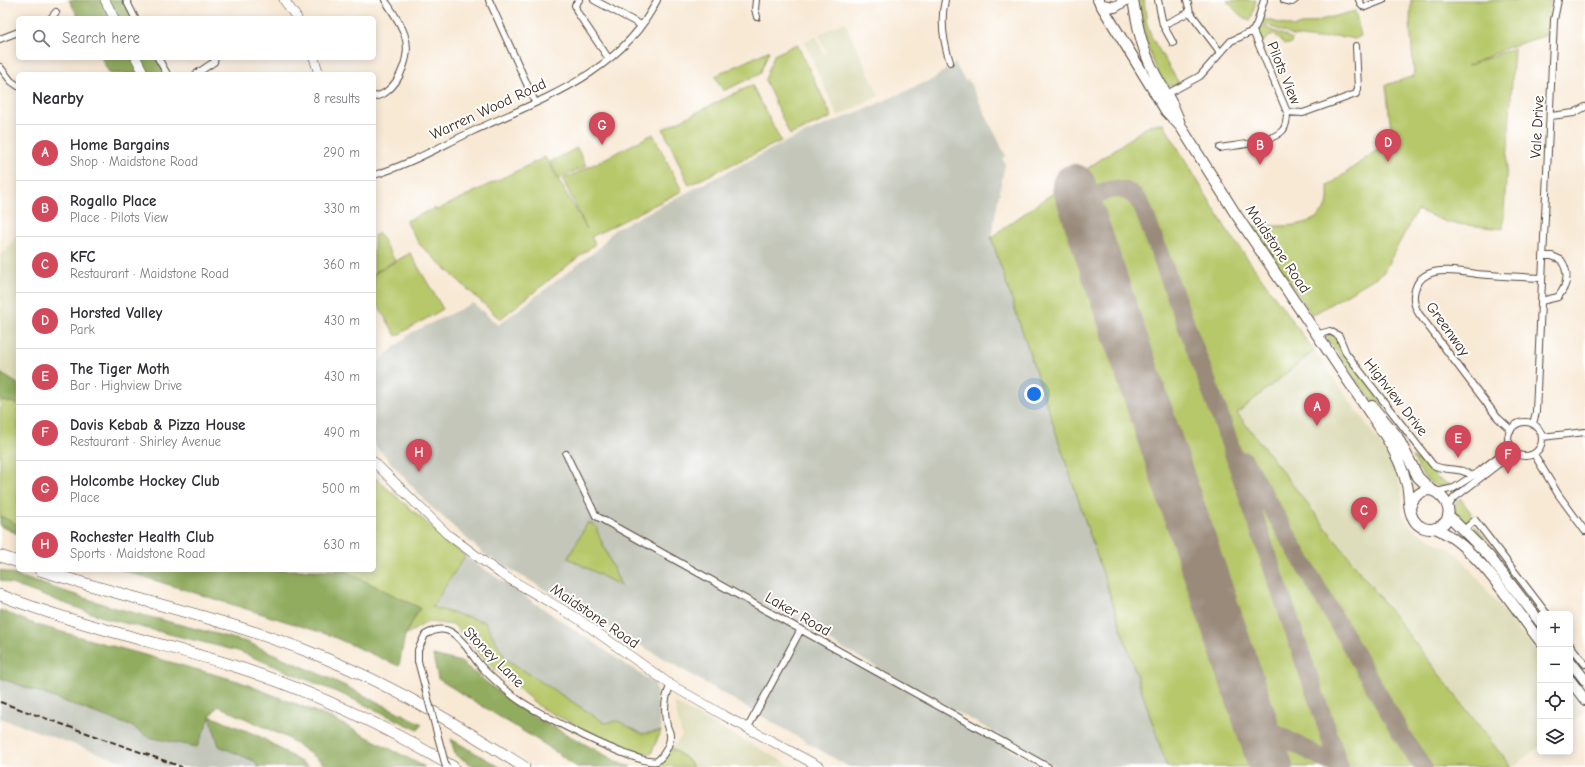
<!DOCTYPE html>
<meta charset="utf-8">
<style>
body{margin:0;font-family:"Comic Neue",sans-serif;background:#f2f2f3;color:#2b2b33}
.controls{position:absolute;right:12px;bottom:12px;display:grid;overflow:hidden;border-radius:6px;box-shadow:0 2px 10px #0003}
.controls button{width:36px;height:36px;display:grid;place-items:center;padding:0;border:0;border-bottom:1px solid #e1e1e2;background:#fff;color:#2b2b33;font:20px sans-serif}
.you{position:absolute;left:1034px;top:394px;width:14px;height:14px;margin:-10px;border:3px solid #fff;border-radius:50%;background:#1a73e8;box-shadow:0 0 0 6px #1a73e833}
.badge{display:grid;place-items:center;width:26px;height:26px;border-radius:50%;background:#d1495b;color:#fff;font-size:13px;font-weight:700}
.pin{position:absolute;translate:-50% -33px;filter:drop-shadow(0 1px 2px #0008)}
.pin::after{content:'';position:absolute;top:21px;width:14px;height:12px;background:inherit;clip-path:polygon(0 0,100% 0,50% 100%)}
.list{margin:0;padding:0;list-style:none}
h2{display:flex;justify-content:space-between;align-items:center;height:52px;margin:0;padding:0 16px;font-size:17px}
h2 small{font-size:13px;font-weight:400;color:#7c7c81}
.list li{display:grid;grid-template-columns:26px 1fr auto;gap:12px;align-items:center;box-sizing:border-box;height:56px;padding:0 16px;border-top:1px solid #e1e1e2}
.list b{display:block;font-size:15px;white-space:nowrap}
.list p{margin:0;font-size:13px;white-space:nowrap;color:#7c7c81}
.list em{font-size:13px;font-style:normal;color:#7c7c81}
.icon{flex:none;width:22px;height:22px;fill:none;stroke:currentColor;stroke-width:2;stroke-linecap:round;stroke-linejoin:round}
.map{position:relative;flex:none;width:1585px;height:767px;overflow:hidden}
.search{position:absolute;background:#fff;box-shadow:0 2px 10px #0003;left:16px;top:16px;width:360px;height:44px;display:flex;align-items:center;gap:10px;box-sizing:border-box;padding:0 14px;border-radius:6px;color:#7c7c81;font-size:15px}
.panel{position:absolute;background:#fff;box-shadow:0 2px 10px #0003;left:16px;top:72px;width:360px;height:500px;border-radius:6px}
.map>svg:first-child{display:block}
</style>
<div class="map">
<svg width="1585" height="767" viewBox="0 0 1585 767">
<rect width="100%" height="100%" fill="#fff"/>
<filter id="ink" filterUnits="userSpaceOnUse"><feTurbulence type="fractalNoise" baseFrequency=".025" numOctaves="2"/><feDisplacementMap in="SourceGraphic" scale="8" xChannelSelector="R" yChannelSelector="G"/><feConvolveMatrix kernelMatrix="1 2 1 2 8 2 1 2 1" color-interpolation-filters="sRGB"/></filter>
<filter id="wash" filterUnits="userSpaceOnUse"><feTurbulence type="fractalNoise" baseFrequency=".012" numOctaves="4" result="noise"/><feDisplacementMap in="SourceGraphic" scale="16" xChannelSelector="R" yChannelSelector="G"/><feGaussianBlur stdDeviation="0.9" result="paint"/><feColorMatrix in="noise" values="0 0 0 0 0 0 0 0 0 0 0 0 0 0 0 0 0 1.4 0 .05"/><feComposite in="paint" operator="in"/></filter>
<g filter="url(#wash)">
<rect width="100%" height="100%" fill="#f8e9d5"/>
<!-- built -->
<path fill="#deddbb" d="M845,22L879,96L838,116L804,42L816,36L823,53L826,52L819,34Z
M18,235V384L0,373V255Z
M1314,351L1389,456L1400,483L1402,497V514L1410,525L1415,530L1458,554L1540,657V746L1512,767L1237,413Z
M1570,695L1584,712L1570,723Z
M674,703L794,767H693L690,762L672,748L682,736Z"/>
<!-- industrial -->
<path fill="#c3c6b9" d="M955,63L965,81L968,79L1006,156L1002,158L1005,164L991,237L1167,767H1057L681,559L1041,767H849L484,554L427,503L374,444V365L411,333L473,303L498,325L597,250L614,230L791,139L870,107L933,79Z
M465,556L655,684L661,731L642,734L618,721L605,723L506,659L484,622L432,607Z
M0,678L131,726L148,737L197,747L210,716L219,746L256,762L257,767H137L0,718Z"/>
<!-- green -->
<path fill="#b7c86b" stroke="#797944" d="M1138,0H1144L1147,25L1152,38L1180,85L1169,86C1150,72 1142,22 1138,0Z
M1256,0L1251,20L1243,18L1227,1Z
M1411,0H1550L1547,35L1509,47L1467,66L1514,48L1503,229L1449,223L1417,210L1383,273L1312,315L1252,226C1275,225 1313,231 1326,207C1329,202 1328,192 1328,186L1392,139L1386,85L1414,76L1410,23Z
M1355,11L1361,36L1355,39L1339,36L1317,39L1293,36L1259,21L1260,18L1294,27Z
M1259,24L1292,39L1291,44H1284L1274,33L1264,41H1258L1257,31Z
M797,44L832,117L790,135L765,80L774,55Z
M768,51H769L760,74L723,91L715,76Z
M752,85L781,141L689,185L663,129Z
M1163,123L1227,230L1314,351L1237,413L1511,767H1167L991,237L1149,125Z
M653,134L682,191L591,237L595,244L500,319L419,244L406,221L435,208L437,210L545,157L587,229L563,180Z
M577,148L586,166L559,179L550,162Z
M379,233L395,261L374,273V236Z
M410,253L443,309L396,336L374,298V274Z
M1328,333L1338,338L1383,406L1380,409L1358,383L1327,338L1326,336Z
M0,400L18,404V525L0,516Z
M1413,457L1426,465L1437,478L1452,486C1430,490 1421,475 1413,457Z
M374,477L465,556L432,607L485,622L506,659L605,723L618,721L642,734L661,731L651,754L626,750L541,708L486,661L454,625L428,622L405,635L420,608L342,570H374Z
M1460,498L1472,514L1468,520L1464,523L1461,522L1455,515V504Z
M588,522L597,527V531L621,586L568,558Z
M1474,526L1478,529L1543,614H1540L1485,545L1471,531Z
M672,748L690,762L693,767H654Z"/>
<!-- forest -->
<path fill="#91ac5f" stroke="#666b3e" d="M69,0H126L135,18H79Z
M101,58H158L165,70L156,74H110Z
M0,373L18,384V404L0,400Z
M0,516L18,525V534L0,526Z
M0,570L112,607L247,642L333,680L422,724L418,730L346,696L238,651L108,619L0,580Z
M122,570H342L420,608L405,635L399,666L329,635Z
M0,610L37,625L238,681L331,718L425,767H329L286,737L218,706L210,716L259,736L309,767H257L256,762L219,746L210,717L197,747L148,737L131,726L0,678Z
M433,655L461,662L522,710L616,761L631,767H577L544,744L438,679Z
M451,739L500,767H476L455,755Z"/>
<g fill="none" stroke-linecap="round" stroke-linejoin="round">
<!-- taxiway -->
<path stroke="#9a8a7a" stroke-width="18" d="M1079,200C1104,192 1126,178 1142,206L1223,424L1340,767
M1244,460L1402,735L1423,767
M1256,723L1339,767"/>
<!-- runway -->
<path stroke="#9a8a7a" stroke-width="44" d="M1074,186L1271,767"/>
</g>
</g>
<g filter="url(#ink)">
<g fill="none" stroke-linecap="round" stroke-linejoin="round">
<defs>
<path id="street" d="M126,0L135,18
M489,0L535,102
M579,0L575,5L577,12L609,59
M594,0L641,25
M756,0L755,9L757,17
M945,0C940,21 943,41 950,62
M1158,0L1163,25L1173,43
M1187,0L1190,12L1220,52
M1284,0L1292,2L1295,0
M1359,0L1362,6L1365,7L1383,0
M51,18L56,12
M1163,25L1190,12
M0,39L18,32
M158,58L167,74
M0,67L11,81L18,86
M196,74L214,62L215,58
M1167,94L1200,76L1231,41L1253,31L1257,23L1264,0
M374,97C378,96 382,95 386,92C401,81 411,54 405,36C401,23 392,11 385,0
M1287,112L1303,113L1356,94L1358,89L1356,46
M1551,116L1574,113L1585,107
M1220,148C1236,145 1272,143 1283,130C1287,125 1287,118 1287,112L1253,31
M374,175C408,165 439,147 471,132C540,100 622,73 657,0
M1541,301L1558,297C1567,286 1570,273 1561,260L1552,256H1543
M1319,334L1330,331L1339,336L1346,353L1433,465C1444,472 1461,466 1472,476
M1508 439a17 17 0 1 1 34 0a17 17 0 1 1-34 0Z
M1533,424L1536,412L1554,20L1558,0
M1511,430L1497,417L1419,314C1409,298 1414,277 1434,272C1447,269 1463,272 1477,274C1498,276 1520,277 1541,278
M1542,437L1585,432
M566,454L596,516L1048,767
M1534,454L1558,494L1585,531
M1436,492L1454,488L1477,473L1504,452L1509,442
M1448,506L1454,498L1514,452
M1464,530L1475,520L1547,614
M1570,645L1585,664
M418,661V650L425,635C434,630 442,627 451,632C463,639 470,653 479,664C488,675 500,685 512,695C529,710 639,767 657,761C664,756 671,743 670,735C670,732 668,729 667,726C664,712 664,697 671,685
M747,729L800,631"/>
<path id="secondary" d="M105,0L114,18
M284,0L297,18
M136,58L144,74
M314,58L319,74
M374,462L447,534L501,574L577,618L671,685L725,716L820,767"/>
<path id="primary" d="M1098,0L1166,111L1181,127L1235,213L1386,437C1395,452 1403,468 1407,485C1410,496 1407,510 1414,520C1418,527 1428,531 1436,528C1457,521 1449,496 1431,490C1420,490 1413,497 1410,508
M1133,0C1137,23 1141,45 1151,66C1161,87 1175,104 1181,127
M1102,5L1115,7L1126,0
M1372,406L1397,436L1418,477L1431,490
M1448,515L1489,556L1540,622
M1435,528C1477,546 1512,605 1540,641
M1570,661L1585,680
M1570,680L1585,700"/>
<path id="highway" d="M0,556L18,562
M40,570C130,599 224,618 312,653C387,682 456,724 524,767
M0,595C74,624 152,641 228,664C308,689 382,724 453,767"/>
</defs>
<!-- street casing -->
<use href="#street" stroke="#574739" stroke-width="8"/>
<!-- secondary casing -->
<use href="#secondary" stroke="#574739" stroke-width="10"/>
<!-- primary casing -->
<use href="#primary" stroke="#574739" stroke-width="12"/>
<!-- highway casing -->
<use href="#highway" stroke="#574739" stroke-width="12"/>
<!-- street -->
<use href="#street" stroke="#fff" stroke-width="6"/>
<!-- secondary -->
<use href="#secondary" stroke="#fff" stroke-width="9"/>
<!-- primary -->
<use href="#primary" stroke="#fff" stroke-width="10"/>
<!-- highway -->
<use href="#highway" stroke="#fff" stroke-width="11"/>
<!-- rail -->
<path stroke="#3b2a1e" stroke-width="2" stroke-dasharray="6 3" stroke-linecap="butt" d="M0,702L182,767"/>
<defs>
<path id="street-bridge" d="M418,661L446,767"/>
</defs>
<!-- street-bridge casing -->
<use href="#street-bridge" stroke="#574739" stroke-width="8" stroke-linecap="butt"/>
<!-- street-bridge -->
<use href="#street-bridge" stroke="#fff" stroke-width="6"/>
</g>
</g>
<g text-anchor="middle" stroke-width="4" stroke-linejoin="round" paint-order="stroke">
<!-- street labels -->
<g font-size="15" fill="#3b2a1e" stroke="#fff">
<text transform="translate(1284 73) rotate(68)" y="5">Pilots View</text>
<text transform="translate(488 109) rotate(-25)" y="5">Warren Wood Road</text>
<text transform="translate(1537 127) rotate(-87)" y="5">Vale Drive</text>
<text transform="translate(1278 249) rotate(56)" y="5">Maidstone Road</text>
<text transform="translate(1448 329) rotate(54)" y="5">Greenway</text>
<text transform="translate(1396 397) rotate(52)" y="5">Highview Drive</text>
<text transform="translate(798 614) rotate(30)" y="5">Laker Road</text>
<text transform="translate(595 616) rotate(34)" y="5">Maidstone Road</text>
<text transform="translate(494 657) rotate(45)" y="5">Stoney Lane</text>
</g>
</g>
</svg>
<div class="controls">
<button>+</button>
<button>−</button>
<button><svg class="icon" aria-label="locate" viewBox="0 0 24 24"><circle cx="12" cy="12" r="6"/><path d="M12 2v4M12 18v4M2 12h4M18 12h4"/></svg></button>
<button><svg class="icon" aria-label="layers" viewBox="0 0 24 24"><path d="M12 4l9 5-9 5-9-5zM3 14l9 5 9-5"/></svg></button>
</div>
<div class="you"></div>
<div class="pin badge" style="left:1317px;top:426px">A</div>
<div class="pin badge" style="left:1260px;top:165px">B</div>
<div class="pin badge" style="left:1364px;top:530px">C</div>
<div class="pin badge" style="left:1388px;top:162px">D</div>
<div class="pin badge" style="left:1458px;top:458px">E</div>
<div class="pin badge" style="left:1508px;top:474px">F</div>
<div class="pin badge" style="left:602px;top:145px">G</div>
<div class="pin badge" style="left:419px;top:472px">H</div>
<div class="search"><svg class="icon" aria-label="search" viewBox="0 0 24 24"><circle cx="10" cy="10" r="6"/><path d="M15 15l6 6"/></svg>Search here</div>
<section class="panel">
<h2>Nearby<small>8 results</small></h2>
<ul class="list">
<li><span class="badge">A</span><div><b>Home Bargains</b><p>Shop · Maidstone Road</p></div><em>290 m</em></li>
<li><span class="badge">B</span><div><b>Rogallo Place</b><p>Place · Pilots View</p></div><em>330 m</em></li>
<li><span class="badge">C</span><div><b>KFC</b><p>Restaurant · Maidstone Road</p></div><em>360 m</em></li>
<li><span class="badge">D</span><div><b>Horsted Valley</b><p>Park</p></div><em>430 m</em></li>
<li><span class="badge">E</span><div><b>The Tiger Moth</b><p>Bar · Highview Drive</p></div><em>430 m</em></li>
<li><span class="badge">F</span><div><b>Davis Kebab &amp; Pizza House</b><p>Restaurant · Shirley Avenue</p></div><em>490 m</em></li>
<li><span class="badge">G</span><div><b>Holcombe Hockey Club</b><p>Place</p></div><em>500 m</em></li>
<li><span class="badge">H</span><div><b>Rochester Health Club</b><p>Sports · Maidstone Road</p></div><em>630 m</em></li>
</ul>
</section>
</div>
